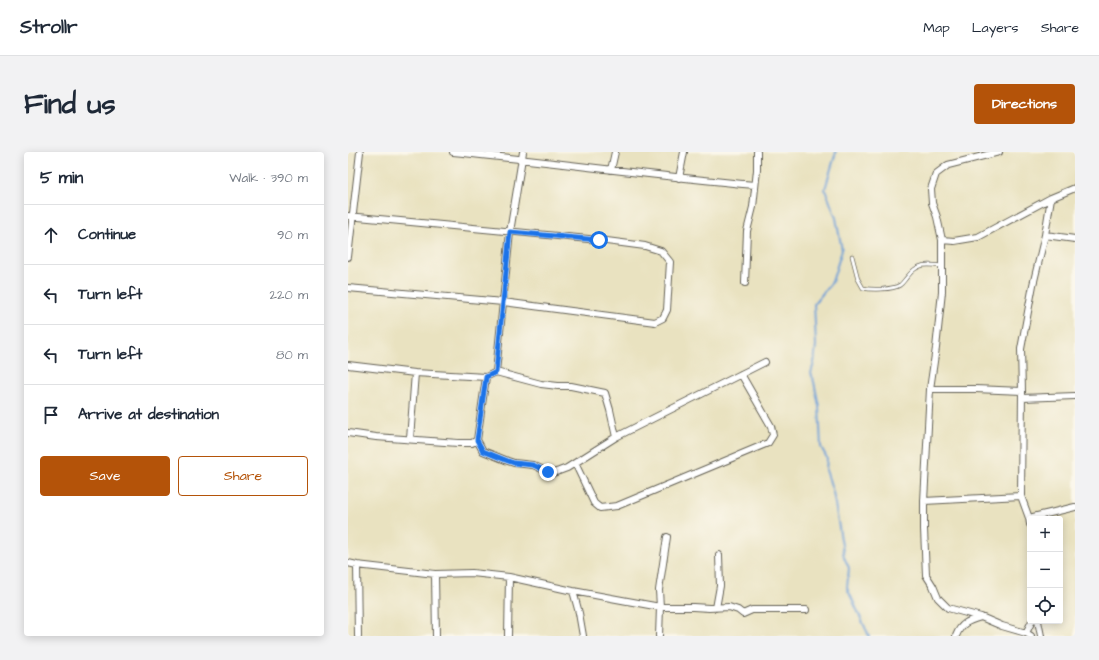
<!DOCTYPE html>
<meta charset="utf-8">
<style>
body{margin:0;font-family:"Architects Daughter",sans-serif;background:#f2f2f3;color:#1f2937}
.controls{position:absolute;right:12px;bottom:12px;display:grid;overflow:hidden;border-radius:4px;box-shadow:0 2px 10px #0003}
.controls button{width:36px;height:36px;display:grid;place-items:center;padding:0;border:0;border-bottom:1px solid #e0e1e3;background:#fff;color:#1f2937;font:20px sans-serif}
.stop{position:absolute;width:12px;height:12px;margin:-9px;border:3px solid #1a73e8;border-radius:50%;background:#fff}
.stop.end{background:#1a73e8;border-color:#fff;box-shadow:0 1px 4px #0008}
.list{margin:0;padding:0;list-style:none}
h2{display:flex;justify-content:space-between;align-items:center;height:52px;margin:0;padding:0 16px;font-size:17px}
h2 small{font-size:13px;font-weight:400;color:#747a83}
.list li{display:grid;grid-template-columns:26px 1fr auto;gap:12px;align-items:center;box-sizing:border-box;height:60px;padding:0 16px;border-top:1px solid #e0e1e3}
.list b{display:block;font-size:15px;white-space:nowrap}
.list em{font-size:13px;font-style:normal;color:#747a83}
.actions{display:flex;gap:8px;padding:12px 16px}
.actions a{flex:1;padding:9px 0;border:1px solid #b45309;border-radius:4px;text-align:center;font-size:14px;color:#b45309}
.actions .main{background:#b45309;color:#fff}
.icon{flex:none;width:22px;height:22px;fill:none;stroke:currentColor;stroke-width:2;stroke-linecap:round;stroke-linejoin:round}
.map{position:relative;flex:none;width:727px;height:484px;overflow:hidden;border-radius:4px}
header{display:flex;align-items:center;gap:24px;box-sizing:border-box;height:56px;padding:0 20px;background:#fff;border-bottom:1px solid #e0e1e3}
header strong{font-size:19px}
nav{display:flex;gap:22px;margin-inline-start:auto;font-size:14px}
.intro{display:flex;align-items:center;justify-content:space-between;box-sizing:border-box;height:96px;padding:0 24px}
h1{margin:0;font-size:28px}
.button{padding:10px 18px;border-radius:4px;background:#b45309;color:#fff;font-size:14px;font-weight:700}
main{display:flex;gap:24px;padding:0 24px}
aside{flex:1;background:#fff;border-radius:4px;box-shadow:0 2px 10px #0003}
.map>svg:first-child{display:block}
</style>
<header>
<strong>Strollr</strong>
<nav><a>Map</a><a>Layers</a><a>Share</a></nav>
</header>
<div class="intro"><h1>Find us</h1><a class="button">Directions</a></div>
<main>
<aside>
<h2>5 min<small>Walk · 390 m</small></h2>
<ul class="list">
<li><svg class="icon" aria-label="ahead" viewBox="0 0 24 24"><path d="M12 20V5M6 11l6-6 6 6"/></svg><div><b>Continue</b></div><em>90 m</em></li>
<li><svg class="icon" aria-label="left" viewBox="0 0 24 24"><path d="M17 20v-9H6M10 6l-5 5 5 5"/></svg><div><b>Turn left</b></div><em>220 m</em></li>
<li><svg class="icon" aria-label="left" viewBox="0 0 24 24"><path d="M17 20v-9H6M10 6l-5 5 5 5"/></svg><div><b>Turn left</b></div><em>80 m</em></li>
<li><svg class="icon" aria-label="arrive" viewBox="0 0 24 24"><path d="M6 21V4h12l-3 4 3 4H6"/></svg><div><b>Arrive at destination</b></div></li>
</ul>
<div class="actions"><a class="main">Save</a><a>Share</a></div>
</aside>
<div class="map">
<svg width="727" height="484" viewBox="0 0 727 484">
<rect width="100%" height="100%" fill="#fbf7ec"/>
<filter id="ink" filterUnits="userSpaceOnUse"><feTurbulence type="fractalNoise" baseFrequency=".025" numOctaves="2"/><feDisplacementMap in="SourceGraphic" scale="8" xChannelSelector="R" yChannelSelector="G"/><feConvolveMatrix kernelMatrix="1 2 1 2 8 2 1 2 1" color-interpolation-filters="sRGB"/></filter>
<filter id="wash" filterUnits="userSpaceOnUse"><feTurbulence type="fractalNoise" baseFrequency=".012" numOctaves="4" result="noise"/><feDisplacementMap in="SourceGraphic" scale="16" xChannelSelector="R" yChannelSelector="G"/><feGaussianBlur stdDeviation="0.9" result="paint"/><feColorMatrix in="noise" values="0 0 0 0 0 0 0 0 0 0 0 0 0 0 0 0 0 1.4 0 .05"/><feComposite in="paint" operator="in"/></filter>
<g filter="url(#wash)">
<rect width="100%" height="100%" fill="#e9e2c0"/>
<g fill="none" stroke-linecap="round" stroke-linejoin="round">
<!-- stream -->
<path stroke="#6a9ed6" stroke-width="2" d="M488,0L477,37L488,66L494,98L484,130L466,152L468,193L466,211L463,221L466,230L471,254L473,295L479,306L478,318L485,340L496,405L501,416L499,436L521,484"/>
</g>
</g>
<g filter="url(#ink)">
<g fill="none" stroke-linecap="round" stroke-linejoin="round">
<defs>
<path id="lane" d="M504,104L510,127L515,136C523,138 544,138 552,133C555,131 557,127 560,124C570,111 579,112 594,114"/>
<path id="street" d="M105,0C206,10 306,24 407,33
M651,0L600,13L588,22L583,37L584,51L589,65L594,88V140L588,196L582,237H627L674,239
M263,18L267,0
M331,26L336,0
M0,64L251,88L297,94L313,99L322,110L319,158L315,166L307,170L155,150L0,136
M697,83L727,87
M594,88L606,89L630,85L703,46L727,36
M0,105L12,0
M397,131L399,79L405,55L409,18V0
M0,213L67,221L138,225L148,220L193,232L210,234H223L257,241L262,258L268,285
M148,220L162,80L175,0
M582,237L576,349V377L578,423L585,434L590,446L600,456L633,465L654,474L678,481L683,484
M674,246L727,244
M0,281L28,285L110,291H124L129,288L138,225
M62,287L67,221
M129,288L135,299L160,309L166,311L185,313L200,320L205,321L211,319L219,316L268,285L417,210
M227,311L246,351L252,356L269,354L420,291L425,283L423,274L393,222
M576,349L673,344
M681,366L727,355
M682,372L681,366L673,344L674,239L673,197L685,133L697,83L703,46
M0,411L9,413L87,422L124,421L161,425L225,439L312,455H345L361,456L381,455L390,458L395,462L404,458H458
M9,413L10,484
M87,422L88,484
M225,439L231,461L235,484
M368,456L372,434L371,403
M690,469L693,484
M678,481L684,469
M160,484L161,425
M311,484L312,455L311,438L319,385
M608,484C613,471 620,469 633,465"/>
</defs>
<!-- lane casing -->
<use href="#lane" stroke="#646155" stroke-width="4.5"/>
<!-- street casing -->
<use href="#street" stroke="#646155" stroke-width="8"/>
<!-- lane -->
<use href="#lane" stroke="#fff" stroke-width="3"/>
<!-- street -->
<use href="#street" stroke="#fff" stroke-width="6"/>
</g>
</g>
<g fill="none" stroke-linecap="round" stroke-linejoin="round" filter="url(#ink)">
<!-- route -->
<path stroke="#1a73e8" stroke-width="5" d="M200,320L185,313L166,311L160,309L135,299L129,288L138,225L148,220L162,80L251,88"/>
</g>
</svg>
<div class="controls">
<button>+</button>
<button>−</button>
<button><svg class="icon" aria-label="locate" viewBox="0 0 24 24"><circle cx="12" cy="12" r="6"/><path d="M12 2v4M12 18v4M2 12h4M18 12h4"/></svg></button>
</div>
<div class="stop" style="left:251px;top:88px"></div>
<div class="stop end" style="left:200px;top:320px"></div>
</div>
</main>
